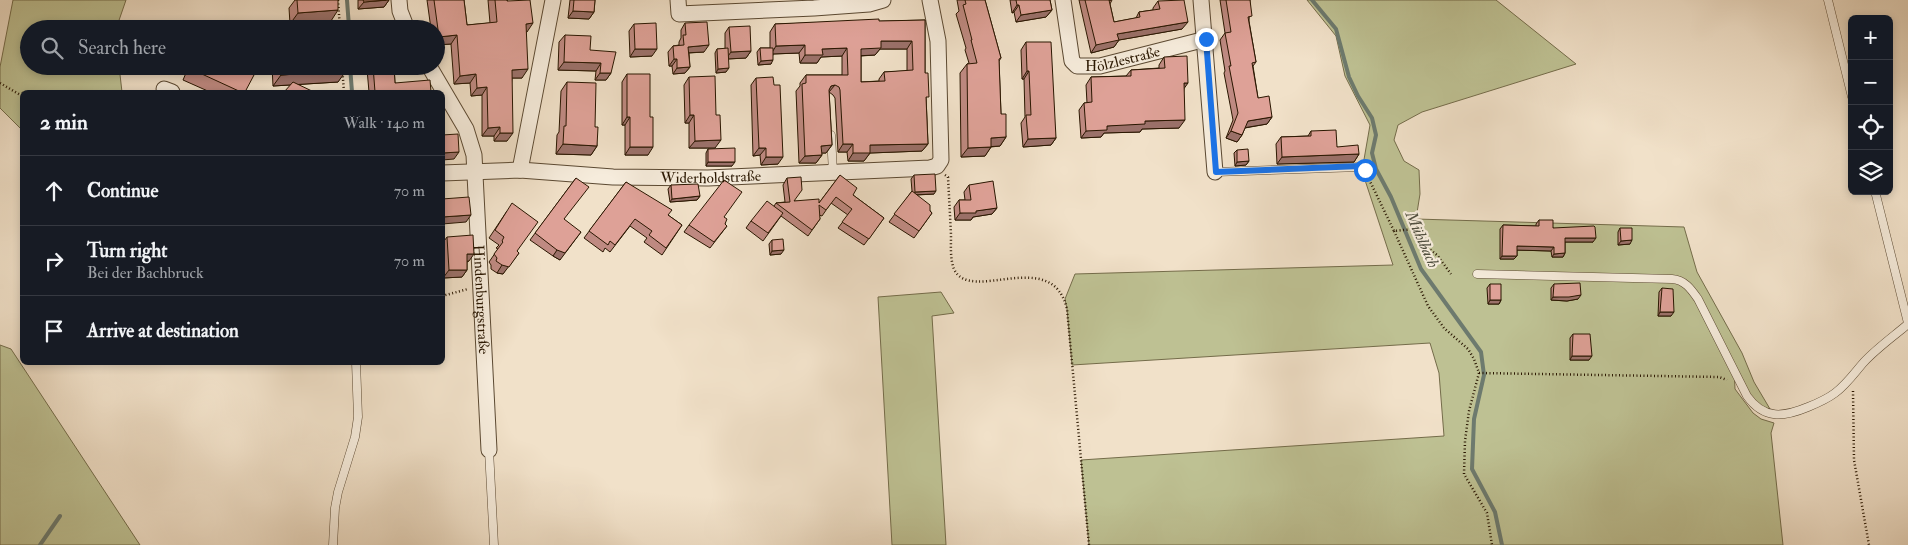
<!DOCTYPE html>
<meta charset="utf-8">
<style>
body{margin:0;font-family:"IM FELL Double Pica",serif;background:#20242c;color:#f1f3f6}
.controls{position:absolute;right:15px;top:15px;display:grid;overflow:hidden;border-radius:8px;box-shadow:0 2px 8px #0003}
.controls button{width:45px;height:45px;display:grid;place-items:center;padding:0;border:0;border-bottom:1px solid #363941;background:#171b24;color:#f1f3f6;font:25px sans-serif}
.stop{position:absolute;width:15px;height:15px;margin:-11px;border:4px solid #1a73e8;border-radius:50%;background:#fff}
.stop.end{background:#1a73e8;border-color:#fff;box-shadow:0 1px 5px #0008}
.list{margin:0;padding:0;list-style:none}
h2{display:flex;justify-content:space-between;align-items:center;height:65px;margin:0;padding:0 20px;font-size:21px}
h2 small{font-size:16px;font-weight:400;color:#9ea1a6}
.list li{display:grid;grid-template-columns:32px 1fr auto;gap:15px;align-items:center;box-sizing:border-box;height:70px;padding:0 20px;border-top:1px solid #363941}
.list b{display:block;font-size:19px;white-space:nowrap}
.list p{margin:0;font-size:16px;white-space:nowrap;color:#9ea1a6}
.list em{font-size:16px;font-style:normal;color:#9ea1a6}
.icon{flex:none;width:28px;height:28px;fill:none;stroke:currentColor;stroke-width:2;stroke-linecap:round;stroke-linejoin:round}
.map{position:relative;flex:none;width:1908px;height:545px;overflow:hidden}
.search{position:absolute;background:#171b24;box-shadow:0 2px 8px #0003;left:20px;top:20px;width:425px;height:55px;display:flex;align-items:center;gap:12px;box-sizing:border-box;padding:0 18px;border-radius:28px;color:#9ea1a6;font-size:19px}
.panel{position:absolute;background:#171b24;box-shadow:0 2px 8px #0003;left:20px;top:90px;width:425px;height:275px;border-radius:8px}
.map>svg:first-child{display:block}
</style>
<div class="map">
<svg width="1908" height="545" viewBox="0 0 1908 545">
<rect width="100%" height="100%" fill="#f1e1c9"/>
<filter id="stains"><feTurbulence type="fractalNoise" baseFrequency=".004" numOctaves="4"/><feColorMatrix values="0 0 0 0 .2 0 0 0 0 .09 0 0 0 0 .02 0 0 0 .5 -.17"/></filter>
<radialGradient id="worn" r=".72"><stop offset=".6" stop-color="#630" stop-opacity="0"/><stop offset="1" stop-color="#630" stop-opacity=".3"/></radialGradient>
<!-- green -->
<path fill="#bec193" stroke="#746c4a" d="M13,0H126L116,29H29V66H119L122,92H22V130L0,108V67Z
M1307,0H1496L1576,64L1422,112L1398,125L1394,140L1404,161L1419,170L1420,194L1416,219L1684,227L1697,272L1742,353L1754,382L1770,409C1752,406 1742,382 1734,368L1735,389L1753,413L1761,419L1774,423L1771,433L1783,545H1089L1081,460L1444,436L1439,373L1430,343L1072,365L1067,309L1065,299L1075,274L1393,265L1362,171L1370,125L1345,76L1336,36Z
M941,292L954,313L932,316L946,545H892L878,297Z
M0,345L11,349L140,545H0Z"/>
<g fill="none" stroke-linecap="round" stroke-linejoin="round">
<!-- stream -->
<path stroke="#6d7a6e" stroke-width="4" d="M347,0L349,27
M1312,0L1336,29L1349,77L1358,96L1372,118L1376,135L1372,153L1376,169L1391,197L1421,269L1481,352L1484,375L1474,419L1472,469L1495,512L1502,545
M350,66L352,92
M40,545L60,516"/>
<defs>
<path id="service" d="M1828,0L1852,97
M831,135L833,173
M1215,172L1360,167
M1875,191L1908,323
M1477,274L1672,279C1685,280 1691,289 1698,299L1747,396C1764,420 1784,417 1808,407C1818,403 1827,399 1835,393C1847,384 1855,372 1864,362C1877,348 1894,336 1908,324
M489,450L494,545
M333,545L335,508L338,492L355,437L358,417L356,362"/>
<g id="minor">
<path d="M399,0L400,11L407,29"/>
<path d="M678,0L679,14L814,8L869,4L883,0"/>
<path id="s1" d="M1063,0L1072,61L1077,66H1100L1206,39"/>
<path d="M1201,0L1215,172"/>
<path id="s2" d="M429,66L466,129L474,155L489,450"/>
<path d="M164,89L172,92"/>
<path d="M520,170L553,0"/>
<path id="s3" d="M442,173L520,170L613,177L708,178L930,168L937,166L941,160L938,41L930,0"/>
</g>
</defs>
<!-- service casing -->
<use href="#service" stroke="#5b4932" stroke-width="9"/>
<!-- minor casing -->
<use href="#minor" stroke="#5b4932" stroke-width="17"/>
<!-- path -->
<path stroke="#291600" stroke-width="2.5" stroke-dasharray="1 2.5" stroke-linecap="butt" d="M338,0L340,29
M342,66L344,92
M0,83L22,96
M1366,173L1394,231L1414,229L1419,231L1428,248L1437,255L1451,274
M945,175L948,177C949,196 950,215 951,235C951,246 950,259 954,269C970,305 1052,245 1067,309L1089,545
M1394,231L1428,306L1444,328L1468,349L1474,359L1479,373L1469,411L1465,441L1464,474L1487,513L1492,545
M442,296L468,289
M1479,373L1719,377L1727,380
M1853,391L1854,460L1869,545"/>
<!-- service -->
<use href="#service" stroke="#f6ecdc" stroke-width="8"/>
<!-- minor -->
<use href="#minor" stroke="#f6ecdc" stroke-width="15"/>
</g>
<!-- wall -->
<path fill="#bf8a82" stroke="#291600" fill-rule="evenodd" d="M295,0H338L331,21L290,24L289,8Z
M358,0H389L384,7L358,9Z
M427,0H464L467,25L490,23L488,0H507L527,32H526L522,78H512L507,141H494V136H482V95L471,96L470,83L454,84L451,44L436,45V29H431Z
M570,0H595L594,12L589,19L568,18Z
M957,0H985L1001,58L999,61L1001,114L1006,137L1000,146L991,147L985,156L961,157L960,73L967,64L969,63L965,50L966,48L956,14L959,11Z
M1010,0H1050L1052,10L1046,17L1016,22L1014,12L1012,13Z
M1079,0H1112L1110,4L1114,22L1136,18L1139,12L1153,10V8L1158,1L1182,29L1119,40L1114,47L1091,53Z
M1220,0H1250L1249,21L1256,62L1253,66L1258,98L1272,117L1267,124L1245,128L1242,135L1237,142L1226,138L1233,120L1224,73L1225,71L1220,40L1225,33Z
M925,20V73L928,144L922,151L870,153L864,161H848L847,152H838L835,98L833,95L829,92L832,145L826,153H821L822,155L816,163H799L796,91L800,86V83L806,75H842V56L821,57L817,63H800L799,53L773,54L771,64L758,65L757,52L760,48H770V32L775,24ZM880,49H907V71L884,72L879,79V81L861,82V56L875,55Z
M685,23L704,52L689,53L690,67L685,73L673,74L672,66H669L668,52L673,46L679,45V42L681,38V30Z
M634,24L652,56L630,57L629,31Z
M729,27L751,51L746,58L728,59L726,72L716,73L715,53L717,49H725V33Z
M565,35L590,50L611,73L606,80H595L596,71L558,70L559,42Z
M1026,42L1056,138L1051,145L1023,147L1021,123L1025,117L1024,79H1022L1021,50Z
M1164,57L1184,89L1179,128L1142,129L1140,132L1104,133L1101,137L1081,138L1079,110L1084,103H1087L1086,85L1091,77L1126,76L1131,70L1159,68V65Z
M189,66H236L245,92H210L183,80Z
M272,66H346L338,82L273,86Z
M362,66H394L395,83L431,92H369L367,69L362,70Z
M627,74L648,155H625V125H622V82Z
M689,77L715,148H689V123H685L684,85Z
M756,78L778,164L761,165L760,155L753,156L751,85Z
M567,82L595,127L597,146L591,155L556,154L557,135L559,132L561,91Z
M1311,131L1337,147L1359,154L1354,162L1277,164L1276,144L1281,137L1308,136Z
M708,149L732,166H706V153Z
M1237,150L1249,161L1246,165L1235,166L1234,153Z
M840,175L853,195L884,218L864,245L838,228L848,215L831,203L822,216L819,215L820,219L808,236L781,216L763,241L746,228L751,221L774,206L776,203L785,202L783,185L787,178L794,201L819,203Z
M914,175L934,194L917,195L932,213L914,238L889,222L912,191L911,179Z
M576,178L564,219L560,260L553,256L530,240Z
M626,182L668,215L682,225L662,255L644,242L647,238L630,226L610,252L605,248L603,252L584,238Z
M671,185L700,196L697,200L670,202L668,189Z
M969,185L997,208L992,214L973,217L971,220H955L954,207L959,200H965L964,192Z
M507,211L517,251L503,274L497,273L491,269V265L489,262L498,249L496,248L499,245L489,238Z
M724,217L725,224L727,226L710,248L684,232L689,225Z
M1539,220L1553,228L1593,242H1565V253L1563,257H1552L1551,251L1517,250V256L1514,259H1500V229L1503,225L1536,226V224Z
M1620,228L1630,244L1618,245V232Z
M447,237L469,261L467,262V270L462,277L443,278L442,244Z
M772,240L781,254L770,255L769,244Z
M1490,284L1501,300L1499,304H1488L1487,288Z
M1554,284L1578,299L1567,301L1551,300V288Z
M1662,288L1671,316H1658L1659,292Z
M1573,334L1589,360H1570V338Z"/>
<!-- shaded-wall -->
<path fill="#9b716a" stroke="#291600" d="M389,0L384,7L358,9L364,2Z
M1017,5H1019L1014,12L1012,13Z
M338,10L331,21L290,24L298,13Z
M1052,10L1046,17L1016,22L1021,15Z
M573,11L594,12L589,19L568,18Z
M1188,22L1182,29L1119,40L1114,47L1091,53L1096,45L1117,34Z
M533,23L527,32L520,33L526,24Z
M457,35L451,44L436,45V41L439,37Z
M881,41H912L907,49H880L875,55L855,56L861,49Z
M709,45L704,52L684,53L688,47Z
M805,45L799,53L771,54L776,46Z
M847,48L842,56L821,57L817,63H800L805,55L822,49Z
M635,49H657L652,56L630,57Z
M751,51L746,58L726,59L731,52Z
M674,59H677L672,66H669Z
M773,60L771,64L758,65L761,61Z
M564,62L601,63L596,71L558,70Z
M365,66H370L367,69L362,70Z
M690,67L685,73L673,74L677,68Z
M729,68L726,72L716,73L718,69Z
M528,69L522,78H506L512,70Z
M346,71L338,82L273,86L281,75Z
M1027,71H1029L1024,79H1022Z
M600,73H611L606,80H595Z
M476,74L470,83L454,84L460,76Z
M1184,83H1188L1183,90Z
M835,85L829,92L826,94L831,86Z
M487,87L482,95L471,96L477,88Z
M690,115H694L689,123H685Z
M627,117H630L625,125H622Z
M1272,117L1267,124L1243,128L1248,121Z
M1185,120L1179,128L1142,129L1140,132L1104,133L1101,137L1081,138L1086,131L1107,126L1145,121Z
M500,127L494,136H482L488,128Z
M1231,131L1242,135L1237,142L1226,138Z
M500,133H513L507,141H494Z
M1006,137L1000,146L985,147L991,138Z
M1056,138L1051,145L1023,147L1028,139Z
M721,140L715,148H689L695,141Z
M563,144L597,146L591,155L556,154Z
M843,144H853L847,152H838Z
M928,144L922,151L870,153L864,161H848L853,153L870,145Z
M832,145L826,153H816L821,146Z
M630,147H653L648,155H625Z
M991,147L985,156L961,157L968,148Z
M759,148H766L760,155L753,156Z
M459,152L454,159L442,160V153Z
M1359,154L1354,162L1277,164L1282,157Z
M822,155L816,163H799L805,156Z
M766,157H783L778,164L761,165Z
M1249,161L1246,165L1235,166L1237,162Z
M708,162H735L732,166H706Z
M936,191L934,194L912,195L915,192Z
M700,196L697,200L670,202L672,199Z
M997,208L992,214L973,217L971,220H955L960,213Z
M471,215L466,222L442,224V217Z
M581,232L560,260L553,256L557,250Z
M1565,238H1596L1593,242H1562Z
M1632,240L1630,244L1618,245L1621,241Z
M1517,246L1554,247L1551,251L1514,250Z
M784,250L781,254L770,255L772,251Z
M519,253L503,274L497,273L502,265Z
M1565,253L1563,257H1552L1554,254Z
M467,254H474L469,261L461,262Z
M1502,256H1517L1514,259H1500Z
M449,270H467L462,277L443,278Z
M1581,295L1578,299L1567,301L1551,300L1553,297Z
M1490,300H1501L1499,304H1488Z
M1660,312H1674L1671,316H1658Z
M1572,356H1592L1589,360H1570Z"/>
<!-- building -->
<path fill="#dea197" stroke="#291600" fill-rule="evenodd" d="M297,0H338V10L298,13Z
M363,0H386L364,2Z
M434,0H464L467,25L497,22L495,0H507V1L530,0L533,23L526,24L528,69L512,70L513,133H500V127L488,128L487,87L477,88L476,74L460,76L457,35L439,37Z
M574,0H595L594,12L573,11Z
M965,0H985L1001,58L999,59L1001,114H1006V137L991,138V147L968,148L967,64L977,63L971,40H972L963,5L966,4Z
M1016,0H1050L1052,10L1021,15L1019,5H1017Z
M1085,0H1111H1109L1114,22L1140,17L1139,12L1160,9L1158,1L1184,0L1188,22L1117,34L1119,40L1096,45Z
M1226,0H1250L1252,16L1248,17L1256,62L1252,63L1258,98L1269,96L1272,117L1248,121L1242,135L1231,131L1238,113L1229,66H1231L1225,33L1231,32Z
M879,19V21L925,20V73H928L929,97H926L928,144L870,145V153H853V144H843L840,90L839,87L835,85L831,86L829,90L832,145L821,146L822,155L805,156L802,84L806,83V75H848L847,48L822,49L823,55H805V45L776,46L775,24ZM881,41H912L913,70L884,72L885,81L861,82V49L881,48Z
M707,22L709,45L688,47L690,67L677,68V59H674L673,46L684,45L683,35H686L685,23Z
M656,23L657,49H635L634,24Z
M750,26L751,51L731,52L729,27Z
M565,35L591,36L590,50L616,52L611,73H600L601,63L564,62Z
M1026,42H1051L1056,138L1028,139L1026,115H1031L1029,71H1027Z
M728,48L729,68L718,69L717,49Z
M760,48H773V60L761,61Z
M1187,56L1188,83H1184L1185,120L1145,121V124L1107,126V130L1086,131L1084,103L1092,102L1091,77L1131,76V70L1165,68L1164,57Z
M192,66H236L254,75L245,92H241L191,69Z
M280,66H346V71L281,75Z
M373,66H394L395,83L430,80L431,92H375Z
M627,74H650V117H653V147H630V117H627Z
M715,76L716,115H720L721,140L695,141L694,115H690L689,77Z
M773,77L774,85H780L783,157H766V148H759L756,78Z
M293,82L314,92H284Z
M567,82L596,83L595,127H598L597,146L563,144L564,126H566Z
M1336,130L1337,147L1358,145L1359,154L1282,157L1281,137L1311,136V131Z
M458,134L459,152L442,153V135Z
M735,148V162H708V149Z
M1248,149L1249,161L1237,162V150Z
M935,174L936,191L915,192L914,175Z
M840,175L857,188L853,195L884,218L869,239L842,222L852,209L836,197L826,210L819,205L820,219L812,230L776,203L790,202L787,178L801,177L802,190L794,201L819,199V203Z
M576,178L589,187L564,219L581,232L565,253L557,250L535,233Z
M724,180L742,192L724,217L727,219L725,224L727,226L714,242L689,225Z
M993,181L997,208L976,211V213H960L959,200H971L969,185Z
M626,182L672,210L668,215L682,225L666,248L649,235L652,231L635,219L615,245L610,241L608,245L589,231Z
M698,184L700,196L672,199L671,185Z
M912,191L930,205V211L932,213L919,231L894,214Z
M469,197L471,215L442,217V199Z
M767,201L783,213L768,233L751,221Z
M512,203L538,222L517,251L519,253L509,267L502,265L496,261L497,258L494,254L503,242L502,241L504,237L495,230Z
M1539,220H1553V228L1594,226L1595,227L1596,238H1565V253L1554,254V247L1517,246V256H1502L1503,225L1539,226Z
M1620,228H1632V240L1621,241Z
M473,235L474,254H467V270H449L447,237Z
M783,239L784,250L772,251V240Z
M1580,283L1581,295L1569,297H1553L1554,284Z
M1490,284H1501V300H1490Z
M1662,288L1673,289L1674,312H1660Z
M1573,334H1590L1592,356H1572Z"/>
<g fill="none" stroke-linecap="round" stroke-linejoin="round">
<!-- route -->
<path stroke="#1a73e8" stroke-width="6" d="M1206,39L1216,172L1360,166L1365,170"/>
</g>
<g text-anchor="middle" stroke-width="4.5" stroke-linejoin="round" paint-order="stroke">
<!-- street labels -->
<g font-size="15" fill="#291600" stroke="#f6ecdc">
<text dy="5" stroke="none"><textPath href="#s1" startOffset="115">Hölzlestraße</textPath></text>
<text dy="5" stroke="none"><textPath href="#s3" startOffset="269">Widerholdstraße</textPath></text>
<text dy="5" stroke="none"><textPath href="#s2" startOffset="245">Hindenburgstraße</textPath></text>
</g>
<!-- water labels -->
<g font-size="16" font-style="italic" fill="#515040" stroke="#f6ecdc">
<text transform="translate(1423 239) rotate(66)" y="6">Mühlbach</text>
</g>
</g>
<rect width="100%" height="100%" filter="url(#stains)"/>
<rect width="100%" height="100%" fill="url(#worn)"/>
</svg>
<div class="controls">
<button>+</button>
<button>−</button>
<button><svg class="icon" aria-label="locate" viewBox="0 0 24 24"><circle cx="12" cy="12" r="6"/><path d="M12 2v4M12 18v4M2 12h4M18 12h4"/></svg></button>
<button><svg class="icon" aria-label="layers" viewBox="0 0 24 24"><path d="M12 4l9 5-9 5-9-5zM3 14l9 5 9-5"/></svg></button>
</div>
<div class="stop" style="left:1365px;top:170px"></div>
<div class="stop end" style="left:1206px;top:39px"></div>
<div class="search"><svg class="icon" aria-label="search" viewBox="0 0 24 24"><circle cx="10" cy="10" r="6"/><path d="M15 15l6 6"/></svg>Search here</div>
<section class="panel">
<h2>2 min<small>Walk · 140 m</small></h2>
<ul class="list">
<li><svg class="icon" aria-label="ahead" viewBox="0 0 24 24"><path d="M12 20V5M6 11l6-6 6 6"/></svg><div><b>Continue</b></div><em>70 m</em></li>
<li><svg class="icon" aria-label="right" viewBox="0 0 24 24"><path d="M7 20v-9h11M14 6l5 5-5 5"/></svg><div><b>Turn right</b><p>Bei der Bachbruck</p></div><em>70 m</em></li>
<li><svg class="icon" aria-label="arrive" viewBox="0 0 24 24"><path d="M6 21V4h12l-3 4 3 4H6"/></svg><div><b>Arrive at destination</b></div></li>
</ul>
</section>
</div>
